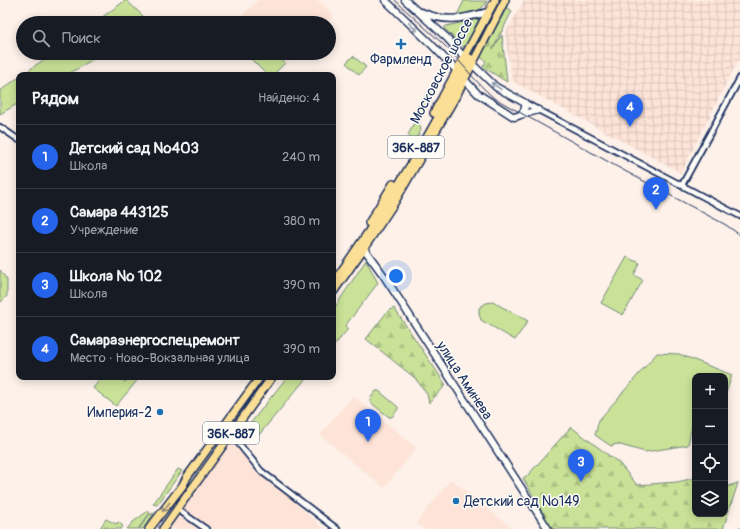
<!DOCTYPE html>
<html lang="ru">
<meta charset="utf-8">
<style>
body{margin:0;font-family:Pangolin,sans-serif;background:#242831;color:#f1f3f6}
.controls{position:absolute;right:12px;bottom:12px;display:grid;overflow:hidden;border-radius:8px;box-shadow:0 2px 10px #0003}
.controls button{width:36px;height:36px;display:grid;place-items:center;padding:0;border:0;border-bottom:1px solid #363941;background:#171b24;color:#f1f3f6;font:20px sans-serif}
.you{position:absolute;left:396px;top:276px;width:14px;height:14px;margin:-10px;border:3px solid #fff;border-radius:50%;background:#1a73e8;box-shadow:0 0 0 6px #1a73e833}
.badge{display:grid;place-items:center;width:26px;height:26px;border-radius:50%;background:#2563eb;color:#fff;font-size:13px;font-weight:700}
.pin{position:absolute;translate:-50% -33px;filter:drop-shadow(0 1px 2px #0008)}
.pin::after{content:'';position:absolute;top:21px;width:14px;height:12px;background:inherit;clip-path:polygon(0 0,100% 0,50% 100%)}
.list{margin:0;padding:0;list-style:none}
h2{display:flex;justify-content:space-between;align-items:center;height:52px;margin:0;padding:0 16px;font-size:17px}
h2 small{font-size:13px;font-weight:400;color:#9ea1a6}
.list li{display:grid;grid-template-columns:26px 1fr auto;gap:12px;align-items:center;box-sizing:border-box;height:64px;padding:0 16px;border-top:1px solid #363941}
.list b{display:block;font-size:15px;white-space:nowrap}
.list p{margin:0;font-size:13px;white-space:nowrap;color:#9ea1a6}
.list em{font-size:13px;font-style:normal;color:#9ea1a6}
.icon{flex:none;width:22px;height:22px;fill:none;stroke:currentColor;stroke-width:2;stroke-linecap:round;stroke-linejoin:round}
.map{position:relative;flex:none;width:740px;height:529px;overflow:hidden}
.search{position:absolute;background:#171b24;box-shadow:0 2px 10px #0003;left:16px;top:16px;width:320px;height:44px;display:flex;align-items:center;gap:10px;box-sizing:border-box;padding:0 14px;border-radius:22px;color:#9ea1a6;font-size:15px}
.panel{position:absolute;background:#171b24;box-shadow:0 2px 10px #0003;left:16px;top:72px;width:320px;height:308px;border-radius:8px}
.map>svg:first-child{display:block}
</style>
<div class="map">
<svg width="740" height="529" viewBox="0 0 740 529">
<defs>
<pattern id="industrial-grid" width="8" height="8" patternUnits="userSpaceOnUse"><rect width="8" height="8" fill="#fee4d8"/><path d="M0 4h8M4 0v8" fill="none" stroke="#d9c4bc"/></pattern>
<pattern id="forest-firs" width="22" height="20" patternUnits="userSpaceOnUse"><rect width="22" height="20" fill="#cae297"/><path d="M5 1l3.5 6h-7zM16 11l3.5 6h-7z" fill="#adc285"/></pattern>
</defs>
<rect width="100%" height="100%" fill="#fdf1e9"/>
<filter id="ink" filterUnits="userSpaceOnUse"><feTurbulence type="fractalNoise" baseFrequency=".025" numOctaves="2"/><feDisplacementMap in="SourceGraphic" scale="8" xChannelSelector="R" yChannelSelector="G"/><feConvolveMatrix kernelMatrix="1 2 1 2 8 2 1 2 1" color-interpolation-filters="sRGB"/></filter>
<g filter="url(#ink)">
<!-- built -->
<path fill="#fee4d8" d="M258,0H318L334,15L327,23H247L241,17Z
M278,53H297L288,63Z
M353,396L417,448L384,488L320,435Z
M229,441L324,529H166Z
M451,479L513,529H424L416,523Z"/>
<!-- industrial -->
<path fill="url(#industrial-grid)" d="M524,0H740V59L731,74L681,173L512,81L505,34Z"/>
<!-- green -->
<path fill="#cae297" stroke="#72887a" d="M126,0L143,16L139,23H94Z
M464,1H487C481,13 470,13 457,15Z
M478,19H479L465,47H463L444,28L446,26Z
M53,53H103L67,75H22Z
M245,53H274L285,63L273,75H267Z
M353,56L366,67L359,75L346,63Z
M19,77V103L0,114V91Z
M435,82L438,84L419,122L421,130L414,142L408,135L417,117L414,113Z
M627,257L640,263L634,275L643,280L623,315L601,303Z
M366,260L378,283L345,326L348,329L333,347V310Z
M0,270L7,280V296L0,303Z
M493,302L528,321L515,340L481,320L479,314V308L486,303Z
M657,353L679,354L732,375L725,396V376H695V411L688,445L645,452L617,444L611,446L595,435L599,420Z
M102,377H119L125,382L128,379L126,377H140L116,406L93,388Z
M287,377H307L253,442L242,434Z
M376,391H379L398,407V409L392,417H389L370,402V399Z
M148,511L150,513L138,529H127L133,522Z
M154,513L143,529H139L149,515Z
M106,519L116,524L118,522L123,526L121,529H108V527L100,528Z"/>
<!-- forest -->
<path fill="url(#forest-firs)" stroke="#72887a" d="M507,7L512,11L493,49L502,35L507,82L483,67L486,61L480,57Z
M394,308L446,385L429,403L427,394L415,378L366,339L387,312Z
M571,427L619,463L637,485L677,482L695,478V514H725V487L738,483L723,529H552L523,478L528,475Z
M178,469L182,471L157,505L153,504Z"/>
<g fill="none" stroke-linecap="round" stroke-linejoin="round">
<defs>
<path id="street" d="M525,103L740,216
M0,127L19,140
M682,185L740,78
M231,434L261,471L337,529
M177,509L206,529"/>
<path id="secondary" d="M385,0L431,44L457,71
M405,0L447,38L464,57
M421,12C447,23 461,19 488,12
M464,79L478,94L514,117C522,116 526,110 525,103L496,87L472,64
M520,115L539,110
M362,246L384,276L548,529"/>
<path id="primary" d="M434,113L495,0
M369,223L393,184
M333,283C384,212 430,136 470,58
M333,292L364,248L394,203L457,94L505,0
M149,529L183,485L187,477L260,377
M163,529L272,377"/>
</defs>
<!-- street casing -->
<use href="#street" stroke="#1b2f5e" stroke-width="8"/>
<!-- secondary casing -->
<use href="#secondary" stroke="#1b2f5e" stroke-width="9"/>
<!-- primary casing -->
<use href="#primary" stroke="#1b2f5e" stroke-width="10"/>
<!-- street -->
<use href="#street" stroke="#fdfcf7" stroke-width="4.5"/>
<!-- secondary -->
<use href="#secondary" stroke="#fdfcf7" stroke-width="6"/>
<!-- primary -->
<use href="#primary" stroke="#fbdf96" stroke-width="7"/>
<!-- tram -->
<path stroke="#1b2f5e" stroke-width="1" d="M395,0C410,15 427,29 443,44C461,61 475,82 494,98L623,170L726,225L740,235
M740,529V528"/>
</g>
<!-- one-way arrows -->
<defs><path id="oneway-shaft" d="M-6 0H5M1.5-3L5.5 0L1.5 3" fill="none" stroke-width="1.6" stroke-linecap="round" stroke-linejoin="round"/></defs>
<g stroke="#8c96aa">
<use href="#oneway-shaft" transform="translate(413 27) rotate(44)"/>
<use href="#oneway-shaft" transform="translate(496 86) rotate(-145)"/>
</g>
<use stroke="#8b877a" href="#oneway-shaft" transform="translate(166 507) rotate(128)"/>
</g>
<!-- markers -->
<g fill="#1f6fb2" stroke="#fdfcf7" stroke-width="1.5">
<path d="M399 38h4v4h4v4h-4v4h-4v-4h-4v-4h4z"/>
<circle cx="160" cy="412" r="4"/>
<circle cx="456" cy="501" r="4"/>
</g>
<g text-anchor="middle" stroke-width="3" stroke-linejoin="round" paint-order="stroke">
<!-- shield labels -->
<g fill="#fdfcf7" stroke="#5f6c8c" stroke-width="1">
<rect x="388" y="136" width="56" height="22" rx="3"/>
<rect x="203" y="422" width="56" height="22" rx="3"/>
</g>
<g font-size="13" font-weight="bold" fill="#1b2f5e">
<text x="416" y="152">36К-887</text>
<text x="231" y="438">36К-887</text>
</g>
<!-- poi labels -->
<g font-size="14" fill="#1b2f5e" stroke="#fdfcf7">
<text x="401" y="64">Фармленд</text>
<text x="152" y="417" text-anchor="end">Империя-2</text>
<text x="464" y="506" text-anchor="start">Детский сад №149</text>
</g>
<!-- street labels -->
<g font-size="14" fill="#1b2f5e" stroke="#fdfcf7">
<text transform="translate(441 71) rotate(-62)" y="5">Московское шоссе</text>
<text transform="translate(465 380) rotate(57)" y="5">улица Аминева</text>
</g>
</g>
</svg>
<div class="controls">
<button>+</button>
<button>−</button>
<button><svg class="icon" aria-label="locate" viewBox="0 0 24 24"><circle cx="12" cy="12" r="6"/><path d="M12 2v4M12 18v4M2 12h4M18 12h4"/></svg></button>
<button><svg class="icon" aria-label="layers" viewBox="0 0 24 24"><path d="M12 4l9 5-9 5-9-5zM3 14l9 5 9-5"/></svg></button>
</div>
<div class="you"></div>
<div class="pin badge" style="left:368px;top:442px">1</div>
<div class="pin badge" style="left:656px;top:210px">2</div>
<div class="pin badge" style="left:581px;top:482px">3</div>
<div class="pin badge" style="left:630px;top:127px">4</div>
<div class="search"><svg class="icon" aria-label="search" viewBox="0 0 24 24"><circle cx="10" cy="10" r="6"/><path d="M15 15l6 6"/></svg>Поиск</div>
<section class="panel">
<h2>Рядом<small>Найдено: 4</small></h2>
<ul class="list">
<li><span class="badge">1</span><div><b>Детский сад №403</b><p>Школа</p></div><em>240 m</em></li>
<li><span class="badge">2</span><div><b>Самара 443125</b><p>Учреждение</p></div><em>380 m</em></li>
<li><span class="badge">3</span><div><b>Школа № 102</b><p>Школа</p></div><em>390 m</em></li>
<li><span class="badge">4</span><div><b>Самараэнергоспецремонт</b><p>Место · Ново-Вокзальная улица</p></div><em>390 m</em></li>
</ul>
</section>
</div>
